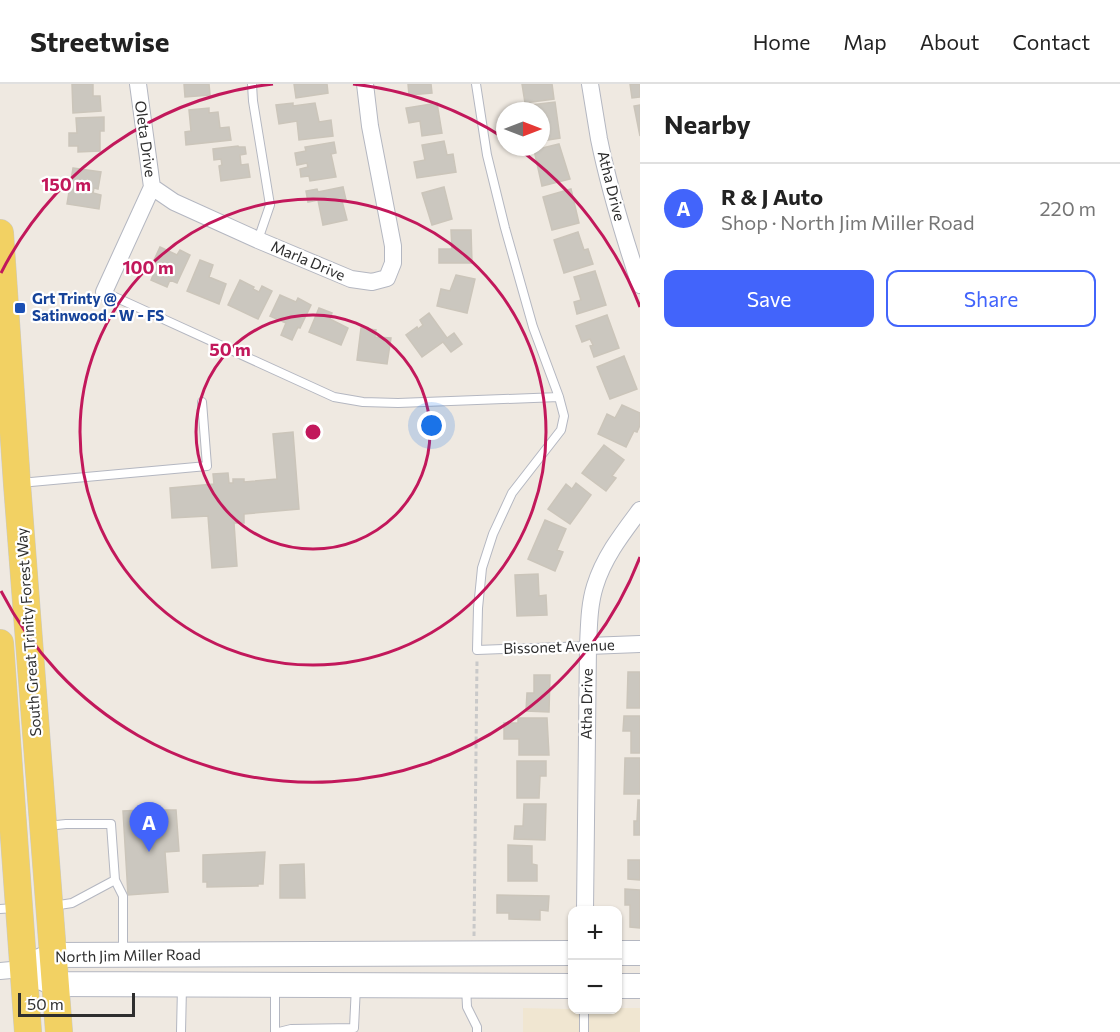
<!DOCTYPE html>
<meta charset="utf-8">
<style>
body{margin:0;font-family:Commissioner,sans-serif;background:#f6f6f6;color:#222}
.controls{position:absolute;right:18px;bottom:18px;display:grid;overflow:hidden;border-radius:12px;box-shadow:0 2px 4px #0004}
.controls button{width:54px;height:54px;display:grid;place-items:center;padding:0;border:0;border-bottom:2px solid #e0e0e0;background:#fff;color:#222;font:30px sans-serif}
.compass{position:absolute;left:496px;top:18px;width:54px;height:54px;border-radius:50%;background:#fff;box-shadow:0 2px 4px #0004;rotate:90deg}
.scale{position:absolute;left:18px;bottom:15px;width:117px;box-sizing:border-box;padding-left:6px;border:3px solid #2e2e2e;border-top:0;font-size:16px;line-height:21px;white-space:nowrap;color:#2e2e2e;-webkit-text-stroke:4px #fff;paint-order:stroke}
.you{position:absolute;left:432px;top:342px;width:21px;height:21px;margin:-15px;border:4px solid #fff;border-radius:50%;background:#1a73e8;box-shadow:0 0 0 9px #1a73e833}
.badge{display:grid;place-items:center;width:39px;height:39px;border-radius:50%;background:#4264fb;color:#fff;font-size:20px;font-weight:700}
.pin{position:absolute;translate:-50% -50px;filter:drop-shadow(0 2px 3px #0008)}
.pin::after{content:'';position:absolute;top:32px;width:21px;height:18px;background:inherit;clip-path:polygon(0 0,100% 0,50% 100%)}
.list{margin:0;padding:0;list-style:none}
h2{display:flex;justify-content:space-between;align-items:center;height:78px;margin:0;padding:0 24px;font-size:26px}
h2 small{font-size:20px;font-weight:400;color:#767676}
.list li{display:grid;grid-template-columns:39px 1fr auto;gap:18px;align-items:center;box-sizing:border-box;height:90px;padding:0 24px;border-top:2px solid #e0e0e0}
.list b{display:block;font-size:22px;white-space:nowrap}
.list p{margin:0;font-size:20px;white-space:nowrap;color:#767676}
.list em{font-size:20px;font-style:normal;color:#767676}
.actions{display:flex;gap:12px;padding:18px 24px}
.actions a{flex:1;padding:14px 0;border:2px solid #4264fb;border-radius:12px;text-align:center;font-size:21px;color:#4264fb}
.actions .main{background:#4264fb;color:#fff}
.map{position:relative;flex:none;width:640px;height:948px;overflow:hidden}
header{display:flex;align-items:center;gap:36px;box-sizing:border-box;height:84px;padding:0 30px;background:#fff;border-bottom:2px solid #e0e0e0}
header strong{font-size:28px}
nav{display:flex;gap:33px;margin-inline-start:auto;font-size:21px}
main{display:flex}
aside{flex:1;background:#fff}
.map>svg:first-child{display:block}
</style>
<header>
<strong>Streetwise</strong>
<nav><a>Home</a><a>Map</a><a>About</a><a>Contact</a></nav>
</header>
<main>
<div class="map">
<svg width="640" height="948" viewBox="0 0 640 948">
<rect width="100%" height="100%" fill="#efe9e1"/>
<!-- education -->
<path fill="#f0e6d1" d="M523,924L618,926V924H640V948H523Z"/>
<!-- building -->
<path fill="#cbc7bf" stroke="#cbc5ba" stroke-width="1.5" d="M72,0H93V12H100L101,27L73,29Z
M184,0H209L210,11L185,13Z
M294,0H327L328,9L296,14Z
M408,0H431L432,9L409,11Z
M522,0H552L554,15L525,19Z
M630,0H640V13L632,14Z
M555,18L560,54L541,57V27H532L531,21Z
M293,19V22L315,19L319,38L331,36L333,52L299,56L297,37L279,40L276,21Z
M437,19L442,49L422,52L420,37L409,39L406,24Z
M640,21V52L634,22Z
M209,24V29L218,28L220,44L229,43L231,56L186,61L185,48L191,47L189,26Z
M104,33V47H100V67L78,68V62H69V49H77L76,34Z
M444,57L447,71L453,70L456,88L417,94L414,78L425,76L422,61Z
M334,58L336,69L331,70L336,93L310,97L309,92L301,93L300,85L308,83L307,79L297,81L295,69L306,67L305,63Z
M559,60L570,95L542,102L534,66Z
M238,62L239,63H245L246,70L240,71L241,81L248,80L250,93L221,97L219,82L222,81L221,75L214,76L213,65Z
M73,84L101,88L98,105L94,104L93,109L101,111L99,125L67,120Z
M343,103L346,116L342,117L347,136L323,141L318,116L308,118L306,107L317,105L318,108Z
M444,103L452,135L432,141L422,109Z
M571,105L579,139L552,146L543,113Z
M451,146H471L472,179H439V165H452Z
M578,148L584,166L588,165L593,180L564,189L554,156Z
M160,163L177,171L180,166L190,171L177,199L170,196L167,203L151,196L154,189L149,187Z
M200,176L213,181L209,193L226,200L219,220L187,207Z
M595,187L606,221L577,230L574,218L581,216L574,193Z
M456,191L475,195L467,229L437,222L441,205L450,207Z
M240,196L254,203L253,205L259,208L262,202L272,207L258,235L228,221Z
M280,211L296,218L298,214L311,221L300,244L298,243L292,256L281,251L286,239L270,232Z
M319,224L332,229L330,235L348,244L341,261L309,248Z
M429,229L447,254L454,249L462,260L451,268L443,258L422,273L406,251L417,243L418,245L423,241L420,236Z
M607,231L619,264L594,273L590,262L593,261L590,255L582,258L576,242Z
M361,244L376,246L375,253L391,254L387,280L357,276Z
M624,272L637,305L610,315L597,283Z
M622,321L640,329V341L637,348L634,347L626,363L598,350L607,330L615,334Z
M293,348L299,425L244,430V439H234L237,482L212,484L208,432L172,434L170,404L214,400L213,390L228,389L229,399H233V395H244V398L277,395L273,350Z
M604,361L624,376L612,392L616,394L606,407L582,389Z
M576,399L591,411L570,440L548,425L566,400L572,405Z
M545,436L566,445L557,466L563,468L555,487L528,475Z
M538,490L539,512L546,511L547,531L517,532L515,491Z
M628,588H640V624H627Z
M534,591H550L549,628L526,627L527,609H534Z
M624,632H640V669H631V647H623Z
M518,634H547L549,671H519V655H504V639H518Z
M625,674H640V710H624Z
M517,677H546V692H540L539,714H517Z
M638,716H640V751H634V737H637Z
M524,720H546L545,756L514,755L515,742H523Z
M162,725V726H176L179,767L165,768L168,808L128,811L123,727Z
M508,761L532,762V780L537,781V797H508Z
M265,768L263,800H258V802L207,803V798H203V771Z
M628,776H640V796L628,795Z
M304,780L305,814H280V781Z
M625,805L640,806V844L630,843V821H625Z
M497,811L549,812L548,827L540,826V836L509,835V829H497Z"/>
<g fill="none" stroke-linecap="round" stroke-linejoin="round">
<defs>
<path id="service" d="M252,0L253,17L270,121L258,156
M476,0L487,71L505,144L533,243L559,313L564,332L561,346L512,409L493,450L482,484L478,524L477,566L588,562
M104,208L334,313L363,318L398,319L559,313
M20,399L207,382L202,318
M47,742L66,740H111L115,796L72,819L53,822
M115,796L123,812V869
M0,825L15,824
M275,902V948
M466,902L467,923L477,943V948
M181,948L182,903
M279,948L291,945L354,944L356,902
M584,948V926"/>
<path id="minor" d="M590,0C593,18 596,37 599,55C609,104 624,153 640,201
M152,103L174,118L258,156L351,195L372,198L387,194L393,179V162L370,42L365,0
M104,208L152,103L138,0
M588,562L640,560
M585,826L588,562C589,542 589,521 595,502C604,473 622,450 640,426
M0,887L22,885"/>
<path id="secondary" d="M618,869H640
M37,878L54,871L572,869
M22,885L56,900L572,902
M618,902H640"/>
<path id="primary" d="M0,149L17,400L59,948
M0,559L28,948"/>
</defs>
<!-- service casing -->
<use href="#service" stroke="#b4b7c1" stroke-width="10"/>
<!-- minor casing -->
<use href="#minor" stroke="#b4b7c1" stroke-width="18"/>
<!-- secondary casing -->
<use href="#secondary" stroke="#b4b7c1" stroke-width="26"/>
<!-- primary casing -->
<use href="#primary" stroke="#c9c9c9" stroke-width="28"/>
<!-- path -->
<path stroke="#c9c9c9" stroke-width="3" stroke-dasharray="4.5 3" stroke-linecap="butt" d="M474,852L477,576"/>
<!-- service -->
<use href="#service" stroke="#fff" stroke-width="8"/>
<!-- minor -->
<use href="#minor" stroke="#fff" stroke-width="16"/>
<!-- secondary -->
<use href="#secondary" stroke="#fff" stroke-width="24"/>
<!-- primary -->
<use href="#primary" stroke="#f2d163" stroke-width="27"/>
</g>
<!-- distance rings -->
<g fill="none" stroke="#c2185b" stroke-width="3">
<circle cx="313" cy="348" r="117"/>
<circle cx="313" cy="348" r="233"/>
<path d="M640 473A350 350 0 0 1 1 507M1 189A350 350 0 0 1 273 0M353 0A350 350 0 0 1 504 54M516 63A350 350 0 0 1 640 223"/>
</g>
<!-- markers -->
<rect fill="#1a4fb4" stroke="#fff" stroke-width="2" x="14" y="218" width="12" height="12" rx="3"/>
<g text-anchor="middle" stroke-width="4.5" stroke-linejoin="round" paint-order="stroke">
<!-- street labels -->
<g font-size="15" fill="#2e2e2e" stroke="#fff">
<text transform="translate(145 55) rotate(82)" y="5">Oleta Drive</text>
<text transform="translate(611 102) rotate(76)" y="5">Atha Drive</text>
<text transform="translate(308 177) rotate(23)" y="5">Marla Drive</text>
<text transform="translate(29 548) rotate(-94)" y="5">South Great Trinity Forest Way</text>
<text transform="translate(559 563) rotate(-2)" y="5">Bissonet Avenue</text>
<text transform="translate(587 620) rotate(-89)" y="5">Atha Drive</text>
<text transform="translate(128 872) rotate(-1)" y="5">North Jim Miller Road</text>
</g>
<!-- transit labels -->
<g font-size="15" font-weight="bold" fill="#164399" stroke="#fff" text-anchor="start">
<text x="32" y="220">Grt Trinty @<tspan x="32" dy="17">Satinwood - W - FS</tspan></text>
</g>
</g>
<circle cx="313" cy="348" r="9" fill="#c2185b" stroke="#fff" stroke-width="3"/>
<g font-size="18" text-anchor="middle" font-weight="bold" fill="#c2185b" stroke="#fff" stroke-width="4.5" stroke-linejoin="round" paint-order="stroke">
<text x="66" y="107">150 m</text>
<text x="148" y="190">100 m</text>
<text x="230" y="272">50 m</text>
</g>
</svg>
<div class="controls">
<button>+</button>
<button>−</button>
</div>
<svg class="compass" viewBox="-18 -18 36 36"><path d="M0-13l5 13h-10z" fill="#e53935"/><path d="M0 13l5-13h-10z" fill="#767676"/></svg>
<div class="scale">50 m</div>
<div class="you"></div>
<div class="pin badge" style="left:149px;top:768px">A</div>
</div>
<aside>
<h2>Nearby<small></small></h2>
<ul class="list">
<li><span class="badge">A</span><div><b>R &amp; J Auto</b><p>Shop · North Jim Miller Road</p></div><em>220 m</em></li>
</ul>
<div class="actions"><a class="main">Save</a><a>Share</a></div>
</aside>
</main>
